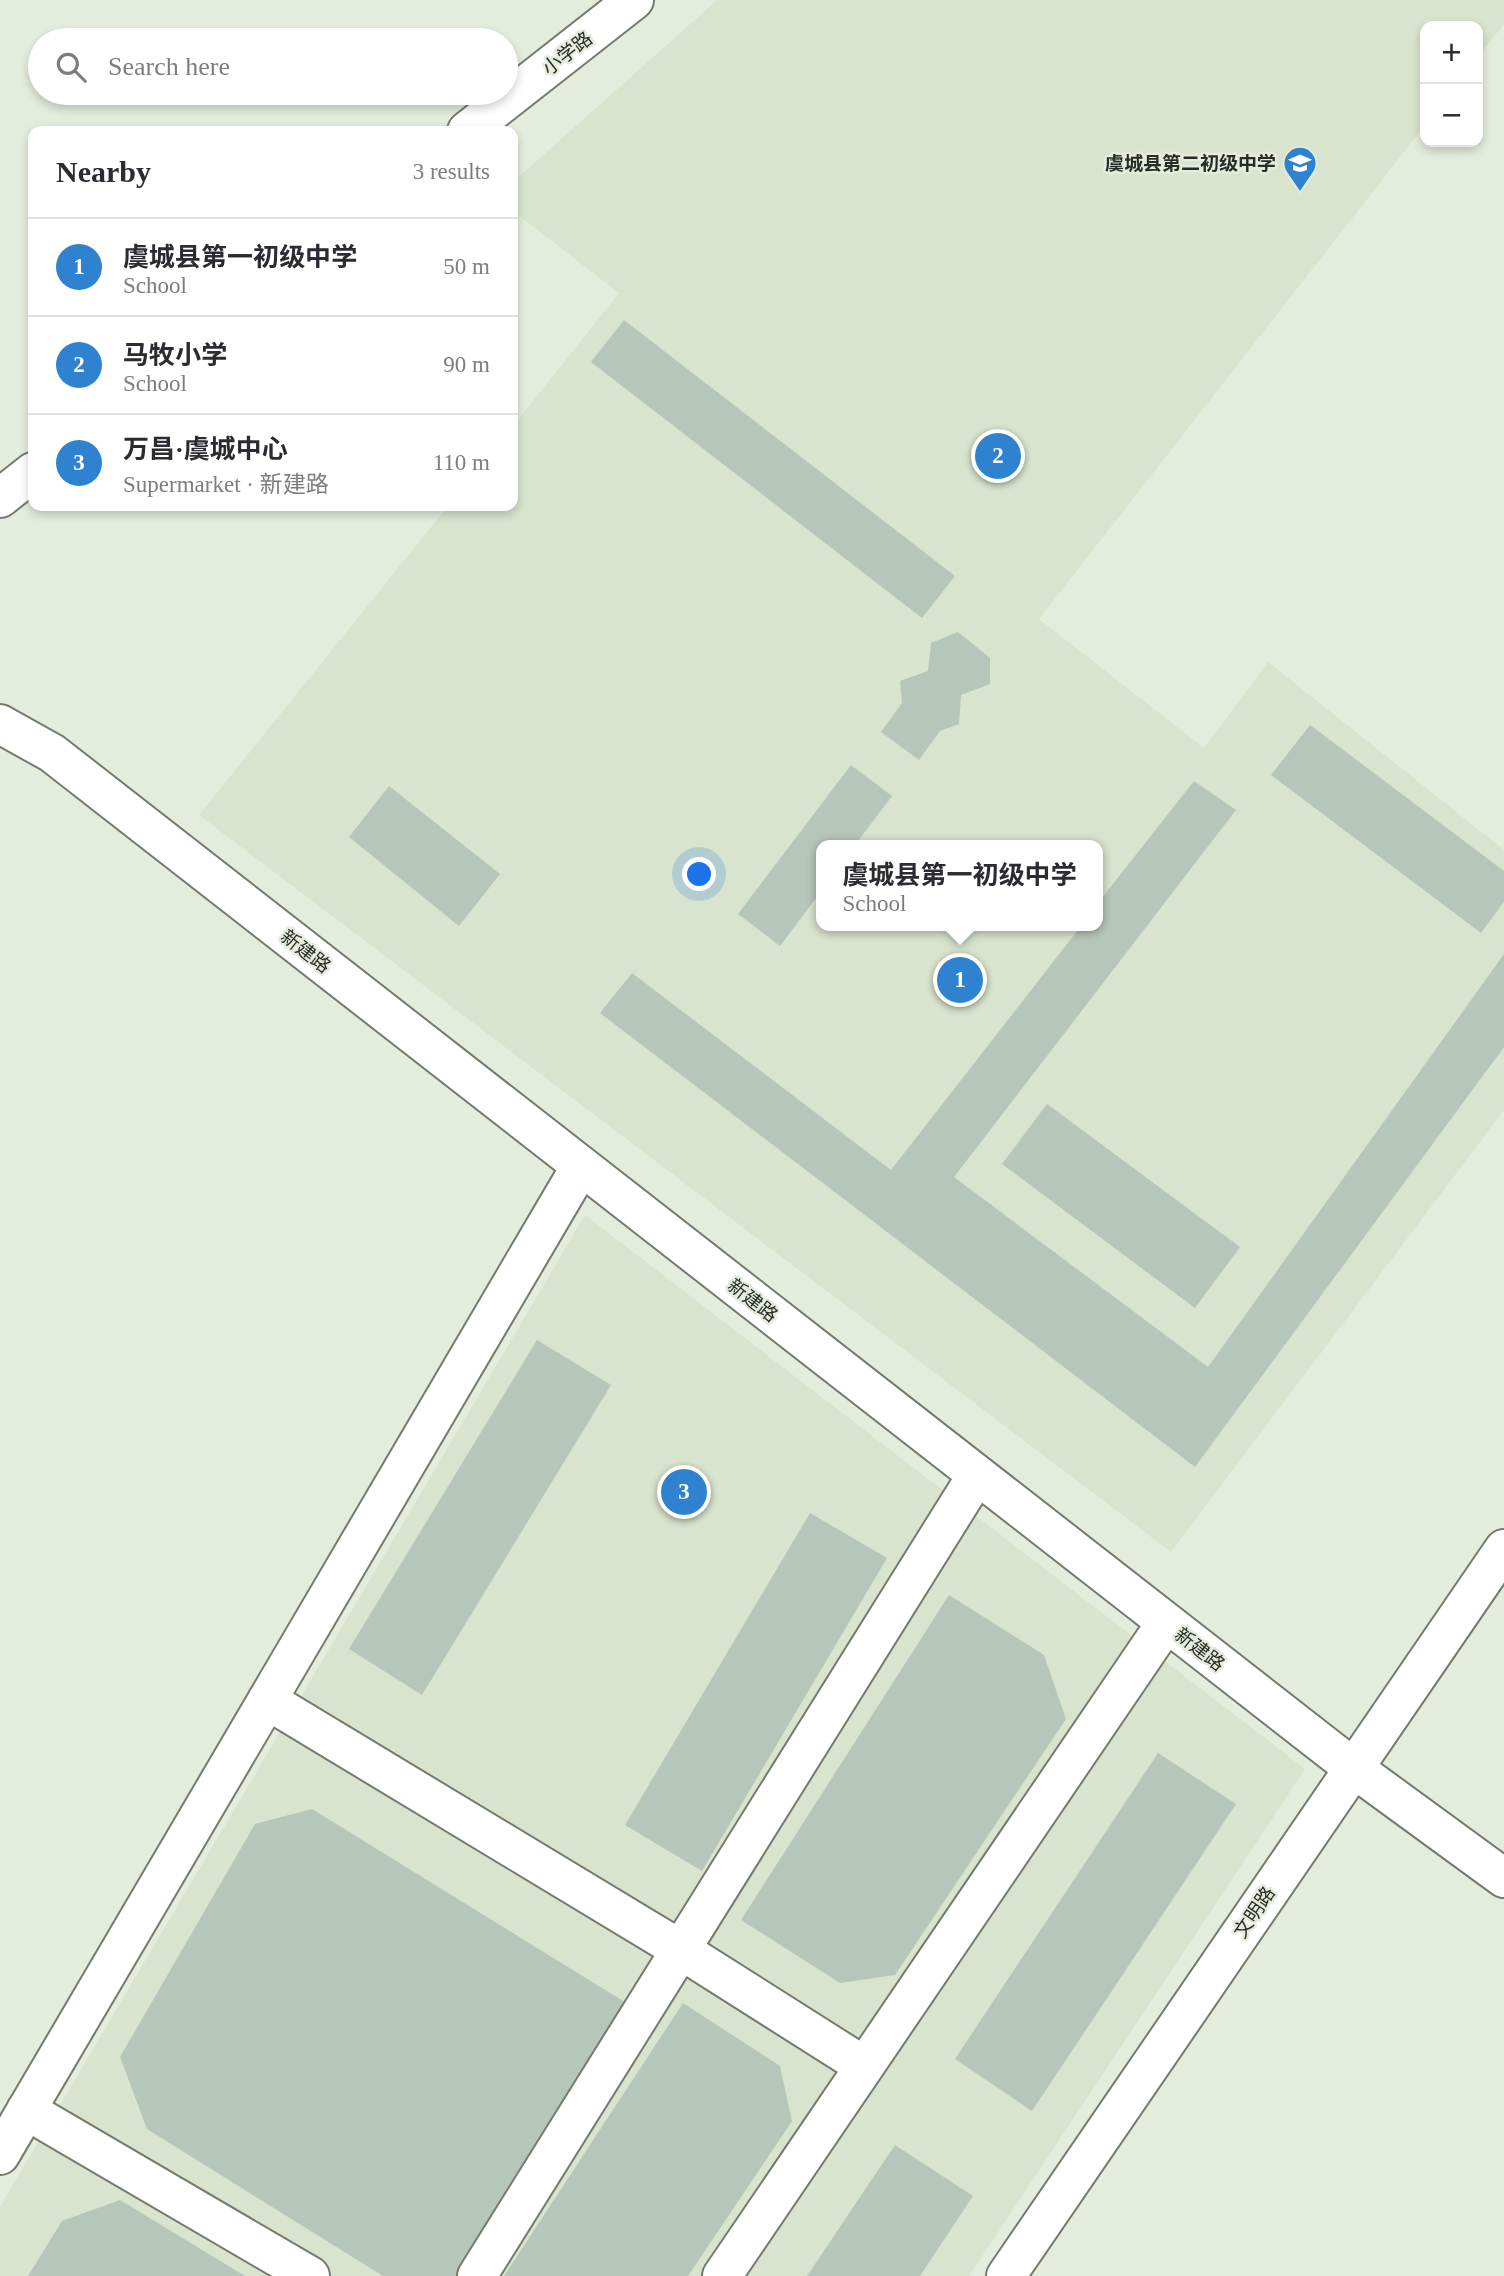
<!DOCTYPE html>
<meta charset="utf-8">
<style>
body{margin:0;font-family:"Times New Roman","Noto Sans SC",serif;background:#f2f2f3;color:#2b2b33}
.controls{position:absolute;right:21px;top:21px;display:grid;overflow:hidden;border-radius:14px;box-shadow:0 4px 10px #0003}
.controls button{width:63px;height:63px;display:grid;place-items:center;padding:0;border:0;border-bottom:2px solid #e1e1e2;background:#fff;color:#2b2b33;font:35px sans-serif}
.you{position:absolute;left:700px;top:875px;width:24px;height:24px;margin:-18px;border:5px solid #fff;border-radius:50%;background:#1a73e8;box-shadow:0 0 0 10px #1a73e833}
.badge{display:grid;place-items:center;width:46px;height:46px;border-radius:50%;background:#2e82d0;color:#fff;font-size:23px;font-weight:700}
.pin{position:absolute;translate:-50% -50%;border:4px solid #fff;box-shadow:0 2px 7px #0006}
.popup{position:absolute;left:816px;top:840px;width:287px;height:91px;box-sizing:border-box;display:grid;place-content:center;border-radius:14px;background:#fff;filter:drop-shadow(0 2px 5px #0005);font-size:23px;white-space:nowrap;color:#7c7c81}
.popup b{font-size:26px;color:#2b2b33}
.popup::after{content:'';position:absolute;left:50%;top:100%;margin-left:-14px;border:14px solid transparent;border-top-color:#fff}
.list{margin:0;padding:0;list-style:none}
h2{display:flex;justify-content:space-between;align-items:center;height:91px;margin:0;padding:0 28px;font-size:30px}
h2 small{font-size:23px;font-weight:400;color:#7c7c81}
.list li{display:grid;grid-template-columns:46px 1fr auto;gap:21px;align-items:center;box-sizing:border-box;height:98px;padding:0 28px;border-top:2px solid #e1e1e2}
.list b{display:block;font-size:26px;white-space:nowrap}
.list p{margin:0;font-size:23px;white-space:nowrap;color:#7c7c81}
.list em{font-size:23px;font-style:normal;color:#7c7c81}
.icon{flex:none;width:38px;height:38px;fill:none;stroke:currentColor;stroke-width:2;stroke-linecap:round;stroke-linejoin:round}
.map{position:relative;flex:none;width:1504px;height:2276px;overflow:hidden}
.search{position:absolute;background:#fff;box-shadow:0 4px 10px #0003;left:28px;top:28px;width:490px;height:77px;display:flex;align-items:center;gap:18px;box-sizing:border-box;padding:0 24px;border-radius:38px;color:#7c7c81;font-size:26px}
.panel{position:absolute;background:#fff;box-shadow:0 4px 10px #0003;left:28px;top:126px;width:490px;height:385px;border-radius:14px}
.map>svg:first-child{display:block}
</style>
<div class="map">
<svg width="1504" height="2276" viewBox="0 0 1504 2276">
<rect width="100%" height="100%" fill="#e4ecdd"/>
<!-- built -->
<path fill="#d8e4cd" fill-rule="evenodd" d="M717,0H1504V24L1478,57V26H1425V125L1039,619L1204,748L1268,662L1504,850V1110L1171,1552L199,815L448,506H513V426L619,293L513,211V182ZM822,845H1098V926H822Z
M585,1215L1305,1769L969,2276H0V2207Z"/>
<!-- building -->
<path fill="#b7c6bb" d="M624,320L955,576L922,618L591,362Z
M958,632L990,658V684L961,695L959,724L940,731L919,760L881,732L902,703L900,681L928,671L931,643Z
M1310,725L1504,871V902L1481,933L1271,775Z
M851,765L892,796L855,845H822V890L780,946L738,914Z
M1194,781L1236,810L954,1177L1208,1367L1504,954V1047L1195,1467L600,1013L632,973L891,1170L1081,926H1098V903Z
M389,786L500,874L459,926L349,837Z
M1047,1104L1240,1247L1195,1308L1002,1164Z
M537,1340L611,1385L422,1695L349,1649Z
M810,1513L887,1558L702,1871L625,1825Z
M949,1595L1044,1655L1066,1719L895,1975L840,1983L741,1920Z
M1158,1753L1236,1804L1032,2111L955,2059Z
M312,1809L628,2004L459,2276H383L147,2129L120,2057L255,1824Z
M683,2003L780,2066L792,2121L688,2276H504Z
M895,2145L973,2196L920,2276H807Z
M120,2200L245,2276H28L62,2221Z"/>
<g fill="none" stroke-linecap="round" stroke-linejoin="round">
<defs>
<path id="minor" d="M467,131L634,0
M0,498L33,472
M0,724L52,753L1352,1767L1504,1878
M267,1700L681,1950L864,2066
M26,2110L310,2276
M0,2155L581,1166
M477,2276L977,1475
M722,2276L1166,1623
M1006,2276L1504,1549"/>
</defs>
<!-- minor casing -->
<use href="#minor" stroke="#747b6d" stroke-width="42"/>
<!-- minor -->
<use href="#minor" stroke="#fff" stroke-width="38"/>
</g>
<!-- icons -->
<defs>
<symbol id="school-pin" viewBox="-11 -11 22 30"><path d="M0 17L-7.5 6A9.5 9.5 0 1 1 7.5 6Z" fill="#2e82d0" stroke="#e4ecdd"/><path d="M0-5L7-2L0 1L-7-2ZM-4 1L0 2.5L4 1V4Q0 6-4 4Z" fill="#fff"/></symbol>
</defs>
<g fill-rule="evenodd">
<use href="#school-pin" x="1281" y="144" width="38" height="52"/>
</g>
<g text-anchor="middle" stroke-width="5" stroke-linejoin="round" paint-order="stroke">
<!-- street labels -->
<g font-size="19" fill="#292c26" stroke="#e4ecdd">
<text transform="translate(567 53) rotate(-38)" y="7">小学路</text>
<text transform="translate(306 951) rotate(38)" y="7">新建路</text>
<text transform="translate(753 1300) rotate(38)" y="7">新建路</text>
<text transform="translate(1200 1649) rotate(38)" y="7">新建路</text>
<text transform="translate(1254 1912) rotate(-56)" y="7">文明路</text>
</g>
<!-- poi labels -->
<g font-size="19" font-weight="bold" fill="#292c26" stroke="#e4ecdd" text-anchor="end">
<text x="1276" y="170">虞城县第二初级中学</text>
</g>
</g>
</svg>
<div class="controls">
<button>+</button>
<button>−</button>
</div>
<div class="you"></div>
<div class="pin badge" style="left:960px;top:980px">1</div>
<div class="popup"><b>虞城县第一初级中学</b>School</div>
<div class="pin badge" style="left:998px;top:456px">2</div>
<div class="pin badge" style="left:684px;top:1492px">3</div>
<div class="search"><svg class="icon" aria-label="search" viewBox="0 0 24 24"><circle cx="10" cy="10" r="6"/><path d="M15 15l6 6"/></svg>Search here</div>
<section class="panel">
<h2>Nearby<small>3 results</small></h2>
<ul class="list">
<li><span class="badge">1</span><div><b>虞城县第一初级中学</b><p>School</p></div><em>50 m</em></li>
<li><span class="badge">2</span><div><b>马牧小学</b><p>School</p></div><em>90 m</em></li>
<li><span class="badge">3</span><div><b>万昌·虞城中心</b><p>Supermarket · 新建路</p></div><em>110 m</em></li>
</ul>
</section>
</div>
